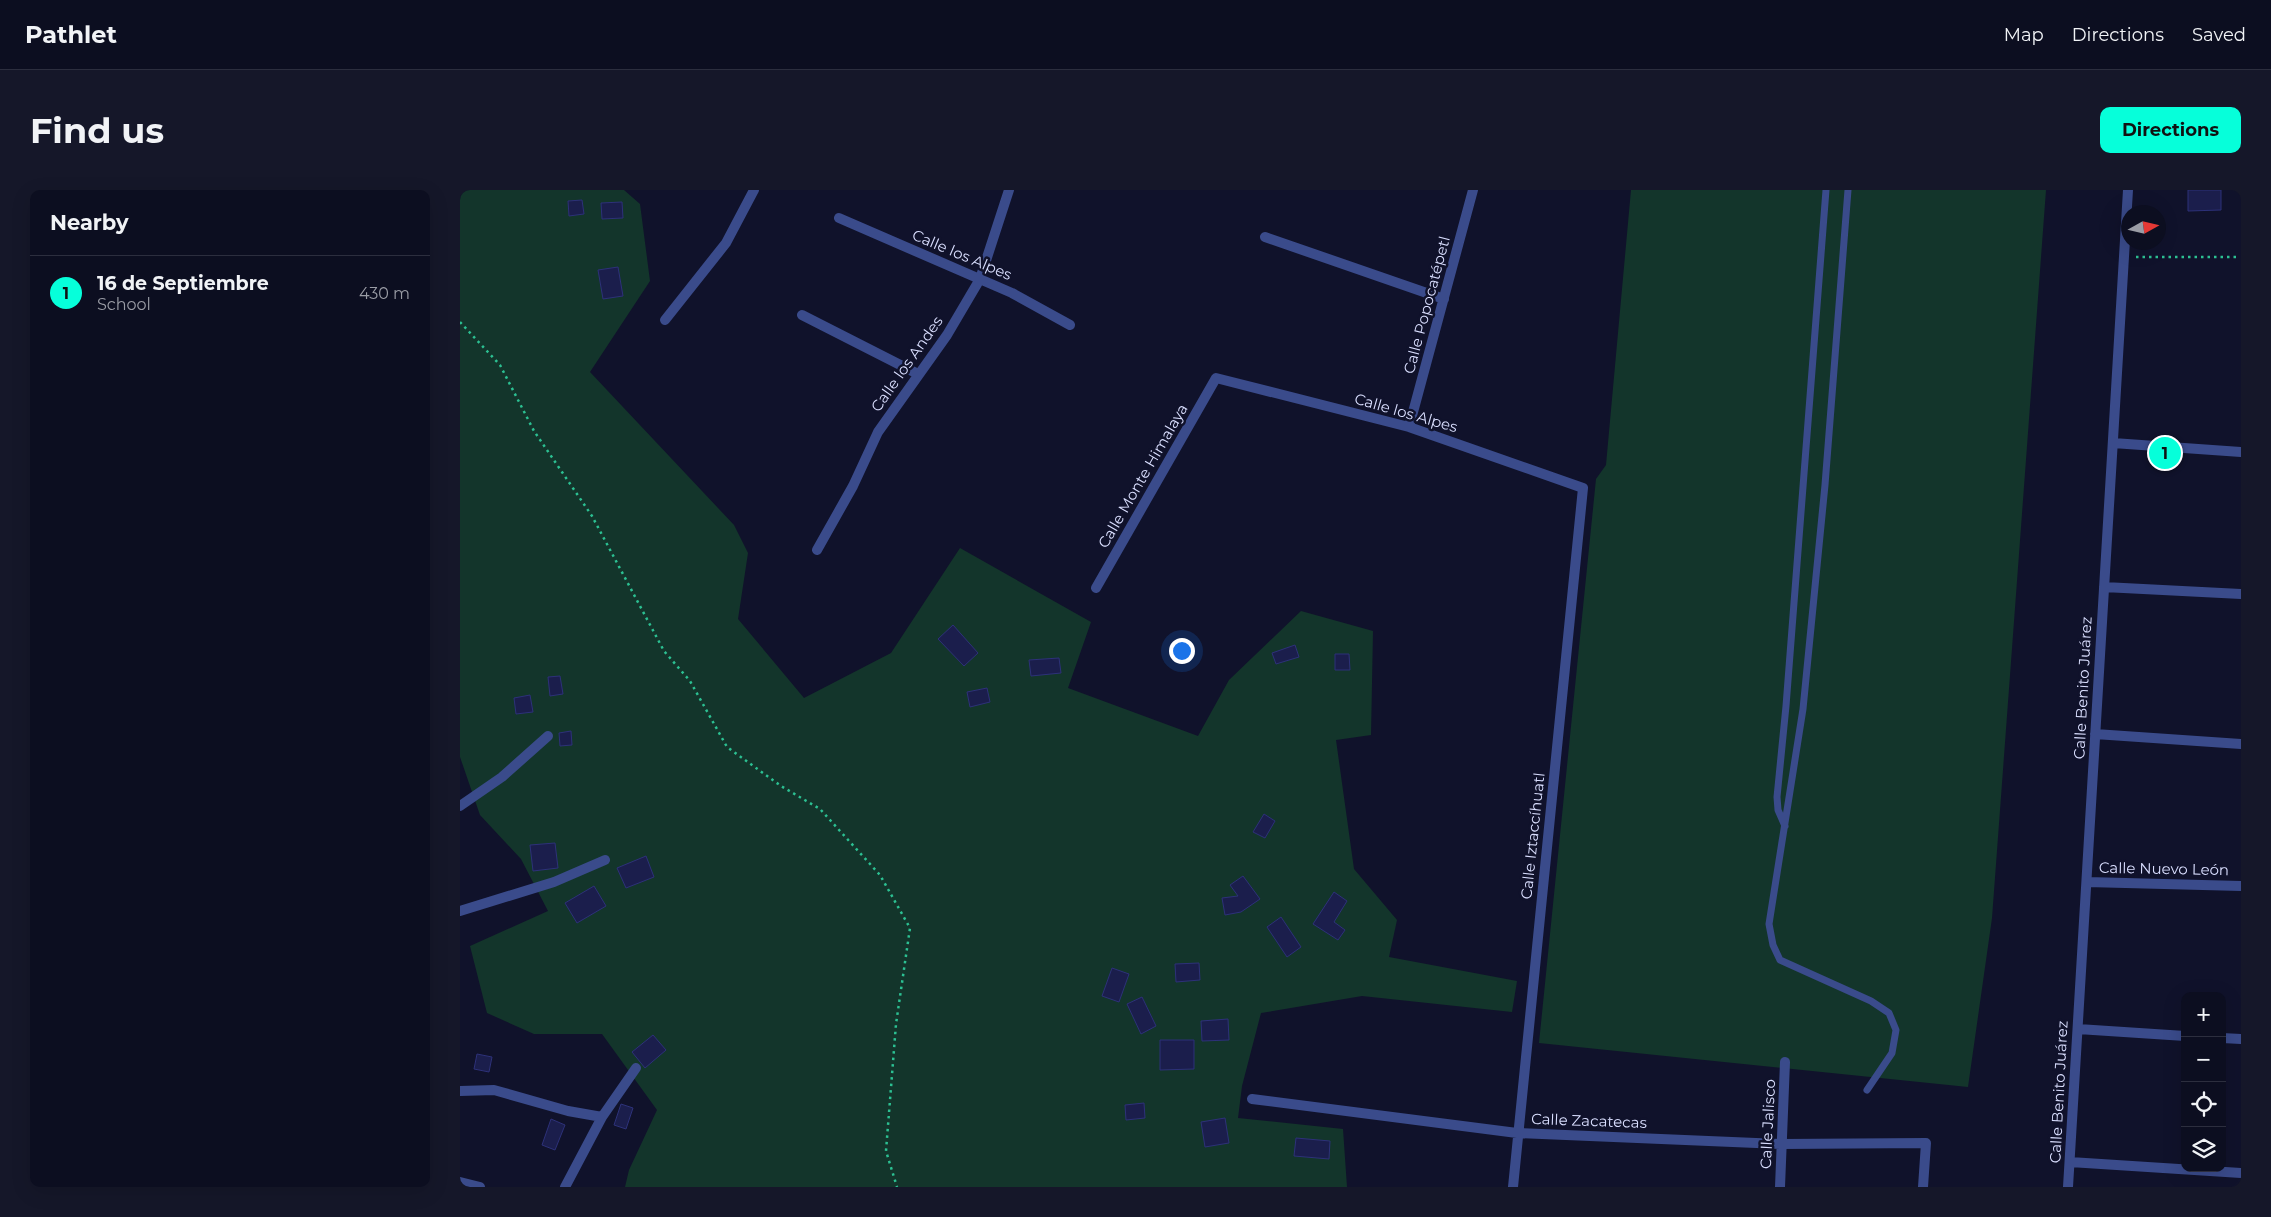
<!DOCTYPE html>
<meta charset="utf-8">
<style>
body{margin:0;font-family:Montserrat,sans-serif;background:#151729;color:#f1f3f6}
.controls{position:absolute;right:15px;bottom:15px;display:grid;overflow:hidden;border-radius:10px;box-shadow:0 5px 20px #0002}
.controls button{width:45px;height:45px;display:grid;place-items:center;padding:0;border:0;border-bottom:1px solid #2c2e3e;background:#0c0e20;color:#f1f3f6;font:25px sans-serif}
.compass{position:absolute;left:1661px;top:15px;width:45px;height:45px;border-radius:50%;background:#0c0e20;box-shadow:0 5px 20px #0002;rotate:82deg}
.you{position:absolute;left:721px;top:460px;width:18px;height:18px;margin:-12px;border:4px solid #fff;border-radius:50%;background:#1a73e8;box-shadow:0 0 0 8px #1a73e833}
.badge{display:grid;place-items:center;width:32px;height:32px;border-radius:50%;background:#06ffda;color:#111;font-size:16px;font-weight:700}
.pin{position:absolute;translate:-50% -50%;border:2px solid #fff;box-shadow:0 1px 5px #0006}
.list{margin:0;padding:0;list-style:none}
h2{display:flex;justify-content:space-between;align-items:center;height:65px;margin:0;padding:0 20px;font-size:21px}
h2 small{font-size:16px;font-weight:400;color:#9a9ca5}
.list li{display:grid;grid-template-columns:32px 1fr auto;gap:15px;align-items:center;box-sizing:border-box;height:75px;padding:0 20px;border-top:1px solid #2c2e3e}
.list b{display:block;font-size:19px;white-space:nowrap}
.list p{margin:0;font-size:16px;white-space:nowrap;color:#9a9ca5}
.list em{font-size:16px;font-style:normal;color:#9a9ca5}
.icon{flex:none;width:28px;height:28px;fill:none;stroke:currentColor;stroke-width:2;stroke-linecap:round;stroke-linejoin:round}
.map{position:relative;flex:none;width:1781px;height:997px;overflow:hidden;border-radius:10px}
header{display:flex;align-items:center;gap:30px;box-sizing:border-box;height:70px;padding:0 25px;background:#0c0e20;border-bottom:1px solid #2c2e3e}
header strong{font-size:24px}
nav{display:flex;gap:28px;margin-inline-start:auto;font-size:18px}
.intro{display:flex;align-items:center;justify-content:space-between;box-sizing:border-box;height:120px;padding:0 30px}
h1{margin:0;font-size:35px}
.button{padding:12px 22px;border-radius:10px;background:#06ffda;color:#111;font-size:18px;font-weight:700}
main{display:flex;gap:30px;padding:0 30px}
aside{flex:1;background:#0c0e20;border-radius:10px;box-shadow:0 5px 20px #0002}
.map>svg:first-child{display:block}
</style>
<header>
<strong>Pathlet</strong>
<nav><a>Map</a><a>Directions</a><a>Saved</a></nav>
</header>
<div class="intro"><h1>Find us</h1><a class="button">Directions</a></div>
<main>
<aside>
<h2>Nearby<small></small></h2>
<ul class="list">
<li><span class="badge">1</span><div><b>16 de Septiembre</b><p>School</p></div><em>430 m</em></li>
</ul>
</aside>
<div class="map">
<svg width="1781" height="997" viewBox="0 0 1781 997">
<rect width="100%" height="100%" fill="#10122b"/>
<!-- green -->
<path fill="#13352b" d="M0,0H164L180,14L190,91L130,182L274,335L288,363L278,429L344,508L431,463L500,358L631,432L608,498L738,546L769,490L841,421L913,441L911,545L876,550L894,679L937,730L929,767L1057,791L1052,822L902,806L801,823L782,896L778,928L883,939L887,997H165L169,980L197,920L142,844H74L27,823L10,756L88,721L61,669L20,625L0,567Z
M1171,0H1586L1532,728L1508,897L1079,853L1136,289L1146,275Z"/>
<!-- building -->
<path fill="#1b1e4c" stroke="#2d3179" d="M1728,0H1761V20L1728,21Z
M122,10L124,24L109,26L108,11Z
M162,12L163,28L142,29L141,13Z
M158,77L163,106L143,109L138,80Z
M493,435L518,463L504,476L478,449Z
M835,455L839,467L816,474L812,463Z
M875,464H889L890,480H875Z
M599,468L601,483L571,486L569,470Z
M100,486L103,504L90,506L88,487Z
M527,498L530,512L510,517L507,502Z
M70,505L73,522L56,524L54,508Z
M111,541L112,555L100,556L99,543Z
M804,624L815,631L805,648L793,642Z
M95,653L98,678L73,681L70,655Z
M186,666L194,687L166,698L157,678Z
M783,686L800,709L781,722L765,725L762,708L778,706L770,695Z
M134,696L146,716L117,733L105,713Z
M874,702L887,711L874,732L885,740L878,750L853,734Z
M821,727L841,757L827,767L807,737Z
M739,773L740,790L716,792L715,774Z
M652,778L669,784L659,812L642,806Z
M682,807L696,836L681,844L667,814Z
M768,829L769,850L742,851L741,831Z
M193,845L206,860L185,878L172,862Z
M700,850H734V879L700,880Z
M17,864L32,867L29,882L14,879Z
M684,913L685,928L666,930L665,915Z
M161,914L173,918L166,939L154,935Z
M765,928L769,953L745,957L741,932Z
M91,929L105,935L95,960L82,955Z
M836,948L870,951L869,969L834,966Z"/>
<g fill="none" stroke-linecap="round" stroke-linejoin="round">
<!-- path -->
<path stroke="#2cc092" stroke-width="2.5" stroke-dasharray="2.5 4" stroke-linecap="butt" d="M1676,67H1776
M0,132L40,175L74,241L132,326L204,461L230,491L267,557L321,596L360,619L420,685L450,738L436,834L426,961L437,997"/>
<!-- lane -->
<path stroke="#3a4b8b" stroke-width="7" d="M1388,0L1365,295L1343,519L1309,734L1313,755L1320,770L1411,811L1429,823L1436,840L1432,863L1407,900
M1325,636L1318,620L1317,607L1326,516L1366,0"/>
<!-- street -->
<path stroke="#3a4b8b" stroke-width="10" d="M379,28L552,103L610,135
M805,47L984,109
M342,125L458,184
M205,130L266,53L294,0
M949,237L1013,0
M1653,253L1781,262
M357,360L393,296L418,242L487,145L520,89L549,0
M1644,397L1781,404
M636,398L756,188L949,237L1123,298L1053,997
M1635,544L1781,554
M0,616L42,587L88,546
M1627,692L1781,696
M0,721L94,692L145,670
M1618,839L1725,846
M1762,848L1781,849
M0,901L34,900L108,921L142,927
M792,909L1057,943L1322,954L1466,953L1463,997
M1610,972L1781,983
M0,992L20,997
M105,997L142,927L176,878
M1320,997L1325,872
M1608,997L1668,0"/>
</g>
<g text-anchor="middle" stroke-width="5" stroke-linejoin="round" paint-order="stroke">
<!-- street labels -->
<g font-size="15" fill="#dadfff" stroke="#10122b">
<text transform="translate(502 65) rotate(23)" y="5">Calle los Alpes</text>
<text transform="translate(967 115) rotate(-75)" y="5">Calle Popocatépetl</text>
<text transform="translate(447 174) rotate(-55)" y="5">Calle los Andes</text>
<text transform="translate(946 223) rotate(16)" y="5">Calle los Alpes</text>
<text transform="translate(683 286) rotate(-60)" y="5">Calle Monte Himalaya</text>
<text transform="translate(1623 498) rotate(-87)" y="5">Calle Benito Juárez</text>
<text transform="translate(1073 646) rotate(-84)" y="5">Calle Iztaccíhuatl</text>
<text transform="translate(1704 679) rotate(1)" y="5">Calle Nuevo León</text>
<text transform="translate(1599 902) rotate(-87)" y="5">Calle Benito Juárez</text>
<text transform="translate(1129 931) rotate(2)" y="5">Calle Zacatecas</text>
<text transform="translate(1308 934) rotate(-87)" y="5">Calle Jalisco</text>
</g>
</g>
</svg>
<div class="controls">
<button>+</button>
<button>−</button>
<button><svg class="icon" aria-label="locate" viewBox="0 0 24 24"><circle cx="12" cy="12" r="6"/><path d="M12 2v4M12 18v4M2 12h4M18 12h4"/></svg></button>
<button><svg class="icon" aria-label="layers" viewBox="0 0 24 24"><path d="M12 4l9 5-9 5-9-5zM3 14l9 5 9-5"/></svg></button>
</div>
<svg class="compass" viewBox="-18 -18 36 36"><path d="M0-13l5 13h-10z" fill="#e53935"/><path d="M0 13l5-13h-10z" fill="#9a9ca5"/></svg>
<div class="you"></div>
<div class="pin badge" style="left:1705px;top:263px">1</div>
</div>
</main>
